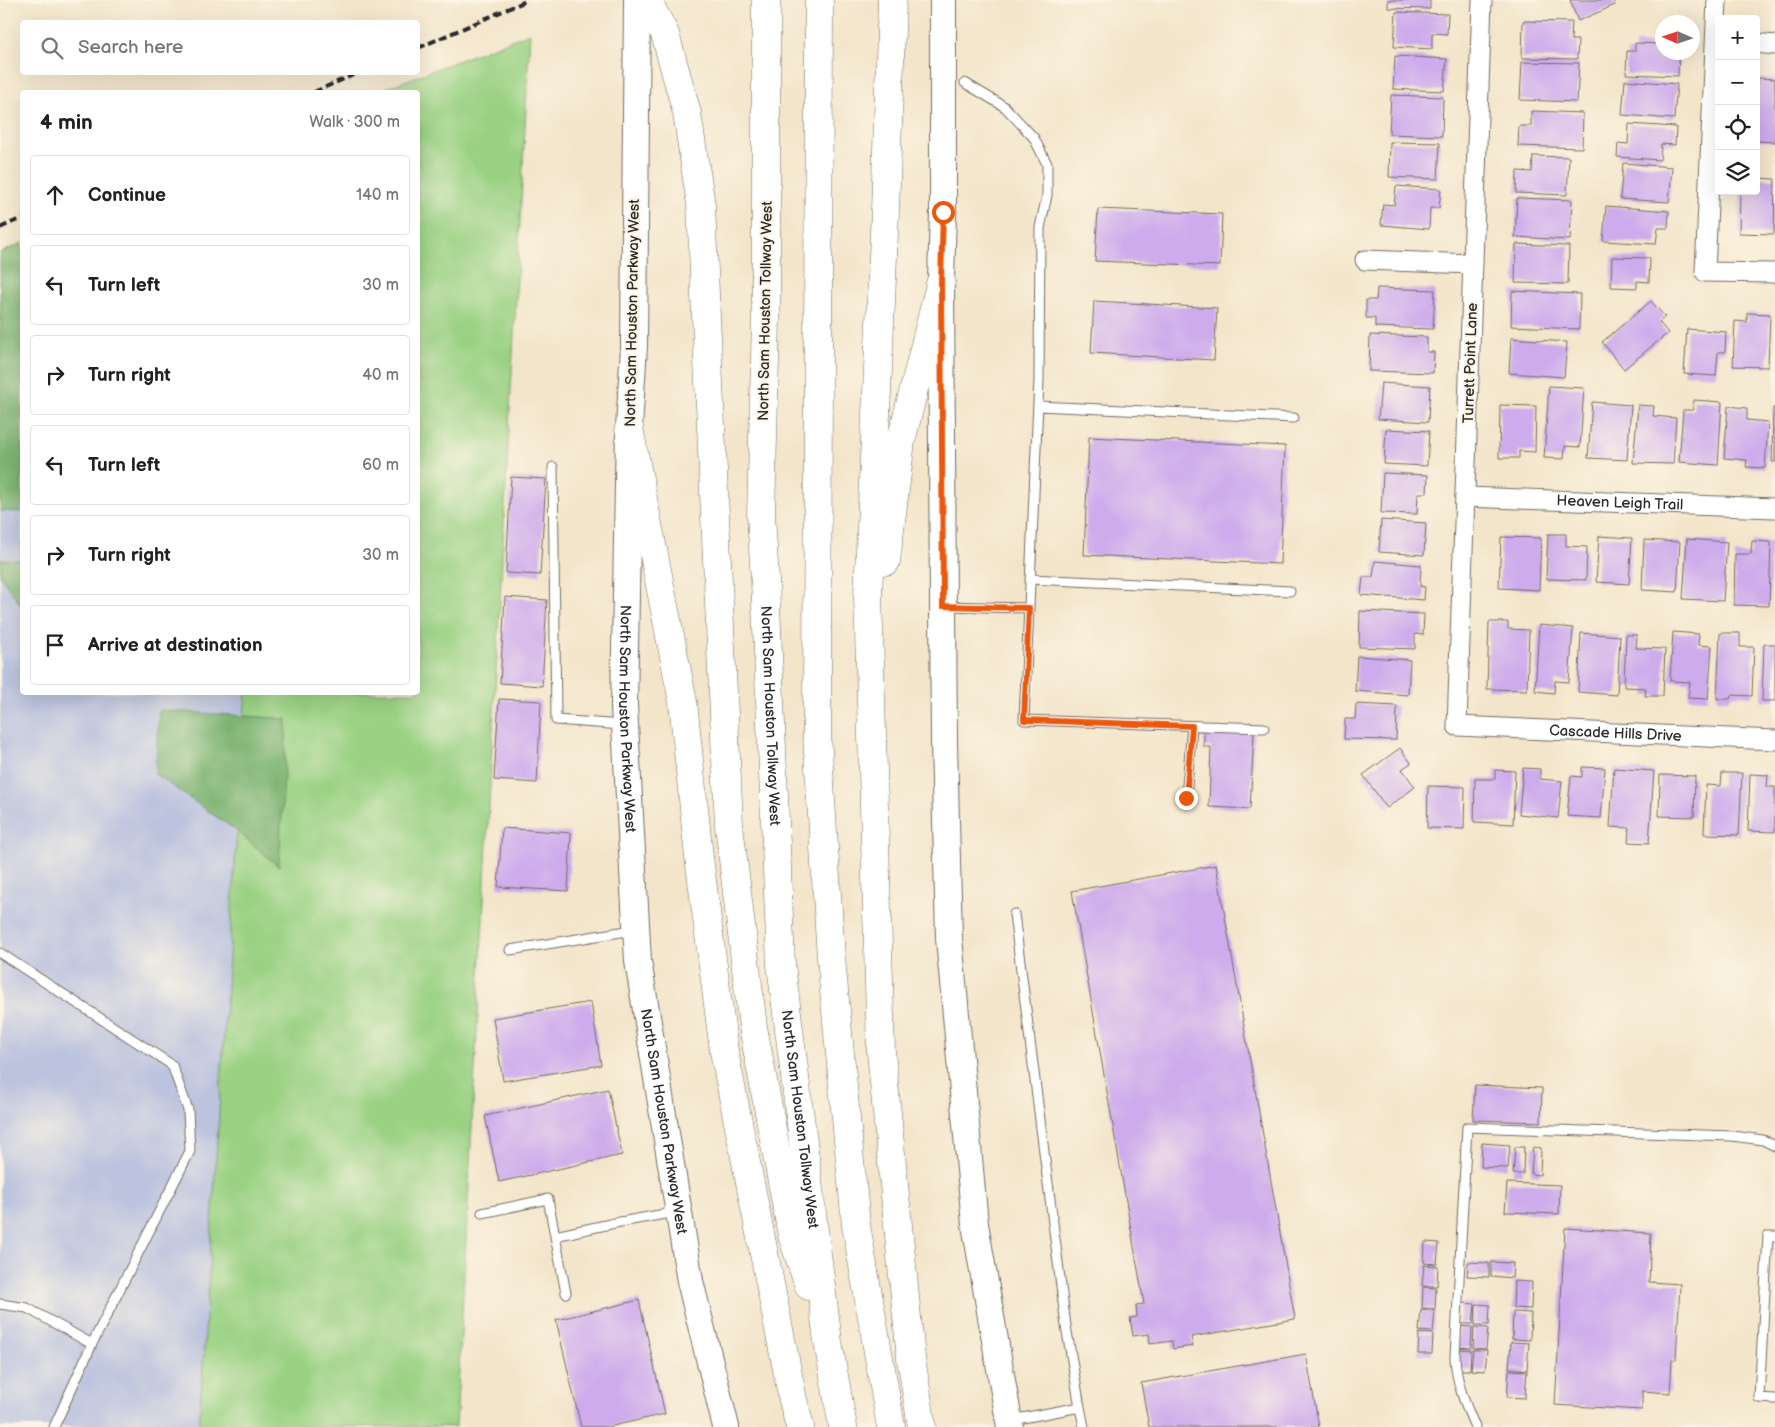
<!DOCTYPE html>
<meta charset="utf-8">
<style>
body{margin:0;font-family:"Balsamiq Sans",sans-serif;background:#f6f6f6;color:#202124}
.controls{position:absolute;right:15px;top:15px;display:grid;overflow:hidden;border-radius:5px;box-shadow:0 5px 20px #0002}
.controls button{width:45px;height:45px;display:grid;place-items:center;padding:0;border:0;border-bottom:1px solid #e0e0e0;background:#fff;color:#202124;font:25px sans-serif}
.compass{position:absolute;left:1655px;top:15px;width:45px;height:45px;border-radius:50%;background:#fff;box-shadow:0 5px 20px #0002;rotate:273deg}
.stop{position:absolute;width:15px;height:15px;margin:-11px;border:4px solid #ea580c;border-radius:50%;background:#fff}
.stop.end{background:#ea580c;border-color:#fff;box-shadow:0 1px 5px #0008}
.list{margin:0;padding:0;list-style:none}
h2{display:flex;justify-content:space-between;align-items:center;height:65px;margin:0;padding:0 20px;font-size:21px}
h2 small{font-size:16px;font-weight:400;color:#757577}
.list li{display:grid;grid-template-columns:32px 1fr auto;gap:15px;align-items:center;box-sizing:border-box;height:80px;margin:0 10px 10px;padding:0 10px;border:1px solid #e0e0e0;border-radius:5px}
.list b{display:block;font-size:19px;white-space:nowrap}
.list em{font-size:16px;font-style:normal;color:#757577}
.icon{flex:none;width:28px;height:28px;fill:none;stroke:currentColor;stroke-width:2;stroke-linecap:round;stroke-linejoin:round}
.map{position:relative;flex:none;width:1775px;height:1427px;overflow:hidden}
.search{position:absolute;background:#fff;box-shadow:0 5px 20px #0002;left:20px;top:20px;width:400px;height:55px;display:flex;align-items:center;gap:12px;box-sizing:border-box;padding:0 18px;border-radius:5px;color:#757577;font-size:19px}
.panel{position:absolute;background:#fff;box-shadow:0 5px 20px #0002;left:20px;top:90px;width:400px;height:605px;border-radius:5px}
.map>svg:first-child{display:block}
</style>
<div class="map">
<svg width="1775" height="1427" viewBox="0 0 1775 1427">
<rect width="100%" height="100%" fill="#fcf5e5"/>
<filter id="ink" filterUnits="userSpaceOnUse"><feTurbulence type="fractalNoise" baseFrequency=".02" numOctaves="2"/><feDisplacementMap in="SourceGraphic" scale="10" xChannelSelector="R" yChannelSelector="G"/><feConvolveMatrix kernelMatrix="1 2 1 2 8 2 1 2 1" color-interpolation-filters="sRGB"/></filter>
<filter id="wash" filterUnits="userSpaceOnUse"><feTurbulence type="fractalNoise" baseFrequency=".0096" numOctaves="4" result="noise"/><feDisplacementMap in="SourceGraphic" scale="20" xChannelSelector="R" yChannelSelector="G"/><feGaussianBlur stdDeviation="1.12" result="paint"/><feColorMatrix in="noise" values="0 0 0 0 0 0 0 0 0 0 0 0 0 0 0 0 0 1.4 0 .05"/><feComposite in="paint" operator="in"/></filter>
<g filter="url(#wash)">
<rect width="100%" height="100%" fill="#f3e5ca"/>
<!-- industrial -->
<path fill="#bcc3de" d="M0,511L22,512V692L246,693L199,1427H0Z"/>
<!-- green -->
<path fill="#9ad183" stroke="#627e57" d="M530,33L456,1427H199L237,831L278,866L287,719L244,716L246,693L418,692V92H376Z"/>
<!-- forest -->
<path fill="#7bb371" stroke="#536f4e" d="M22,243V512L0,511V253Z
M0,559L22,560V607L0,575Z
M159,710L287,719L279,866L237,831L155,774Z"/>
<g id="blocks">
<!-- building -->
<path fill="#cdabec" d="M1388,0H1430V9L1388,8Z
M1570,0H1613L1615,5L1578,21Z
M1396,12L1448,14L1447,34L1432,33V49L1394,47Z
M1523,21L1572,22L1571,40H1578L1577,59L1522,58Z
M1635,43L1662,44V52H1679L1678,76L1626,74L1627,51H1635Z
M1395,56L1447,59L1444,91L1393,89Z
M1522,62L1579,63L1577,102L1520,100Z
M1758,78L1775,79V142L1756,141V85H1758Z
M1625,80L1677,84L1674,119L1622,115Z
M1391,95L1443,97L1442,136L1389,134Z
M1531,111L1583,113L1582,148L1518,146L1519,126H1531Z
M1629,124L1676,127L1675,145L1661,144L1660,160L1617,157L1618,143L1628,144Z
M1390,142L1440,143L1438,179L1389,177Z
M1533,156L1569,157L1567,195L1516,193L1517,171L1532,172Z
M1623,163L1672,167L1669,202L1620,199Z
M1756,178L1775,179L1774,234L1739,233L1740,191H1756Z
M1396,186L1441,189L1439,208H1430L1429,229L1381,225L1383,204L1394,205Z
M1517,198L1572,200L1570,240L1515,237Z
M1606,206L1669,211L1668,228H1658L1656,244L1603,241Z
M1098,209L1222,214L1220,266L1095,261Z
M1516,244L1569,246L1568,284L1515,283Z
M1612,257L1650,258L1649,282L1637,281V288L1611,287Z
M1377,288L1435,290L1433,329L1375,327V318H1366V300H1376Z
M1512,291L1580,294L1579,329L1511,326Z
M1094,301L1217,308L1214,360L1091,353Z
M1651,301L1665,317L1659,322L1668,333L1624,369L1602,342Z
M1747,313L1770,314L1768,367L1733,366L1735,321L1747,322Z
M1687,329L1726,332L1725,352H1718L1716,376L1684,374Z
M1370,335L1427,337V352H1434L1433,373L1369,371Z
M1511,338L1567,342L1564,377L1509,373Z
M1381,383L1430,386L1428,422L1378,419Z
M1549,386L1584,388L1580,447L1565,446L1564,459L1544,458Z
M1694,400L1722,402L1718,465L1679,462L1683,410H1693Z
M1592,402L1631,405L1627,460L1588,458Z
M1500,405L1536,406L1535,452L1519,451V458H1499Z
M1638,405L1654,406L1653,416L1676,418L1673,464L1633,463Z
M1728,406L1747,408V420L1768,422L1765,468L1746,467L1747,460L1724,458Z
M1773,408H1775V462H1772Z
M1386,429L1429,431L1427,466L1384,464Z
M1089,437L1285,446L1280,564L1084,555Z
M1383,473L1428,475L1427,493H1418L1417,514L1381,513Z
M511,477L546,479L540,575L506,573Z
M1381,520L1426,523L1424,555L1379,552Z
M1548,534H1566V546L1587,547L1586,580L1546,579Z
M1599,536L1632,538L1629,584L1596,582Z
M1501,537L1541,538L1539,590L1499,588Z
M1687,539L1727,542L1723,601L1683,599Z
M1644,540L1680,542L1677,592L1642,590Z
M1752,541L1771,542L1769,606L1734,605L1735,554H1751Z
M1375,561L1421,565L1420,586L1425,587L1424,600L1361,595L1363,577H1373Z
M505,597L547,600L542,686L500,683Z
M1360,611L1424,614L1423,635L1415,634V649L1359,647Z
M1489,622H1508V629L1529,630L1527,690L1487,689Z
M1539,625L1573,628L1569,682L1555,681L1554,693L1535,691Z
M1673,632L1699,634L1698,645L1712,646L1708,699L1688,698L1690,682L1670,681Z
M1581,633L1620,636L1617,695L1578,692Z
M1720,633H1740V647H1754L1752,696L1731,695L1730,699H1717Z
M1626,635H1637L1636,648L1665,649L1663,696H1645L1646,688L1624,687Z
M1764,644H1775V701H1762Z
M1357,656L1410,660L1408,695L1355,691Z
M499,699L541,701L537,783L494,780Z
M1356,704L1397,706L1396,740L1344,739L1345,719H1355Z
M1204,730L1254,732L1250,809L1209,807L1211,747H1204Z
M1400,748L1411,763L1402,769L1415,787L1387,808L1363,775Z
M1582,767L1605,768L1601,818L1567,816L1571,776L1582,777Z
M1523,768L1540,769V779L1562,781L1558,818L1519,814Z
M1614,768L1654,771L1649,843L1628,842L1629,828L1610,827Z
M1495,770L1515,771L1513,824L1474,822L1475,779H1495Z
M1722,773H1742L1739,835L1704,834L1706,785L1721,786Z
M1750,774L1768,775L1767,787H1775V832L1748,831Z
M1660,775L1695,776L1694,817L1659,816Z
M1428,786L1465,787L1464,829L1427,828Z
M502,828L571,833L568,891L498,887Z
M1216,865L1295,1319L1191,1337L1193,1346L1173,1349L1172,1341L1150,1344L1149,1334L1133,1336L1130,1318L1137,1317L1136,1305L1144,1304L1072,891Z
M591,1002L601,1065L503,1081L493,1018Z
M1475,1085L1542,1088L1541,1122L1473,1120Z
M608,1089L622,1155L499,1182L485,1116Z
M1482,1143L1510,1145L1508,1168L1481,1167Z
M1515,1147H1524L1523,1174H1513Z
M1533,1147L1541,1148L1540,1175L1531,1174Z
M1507,1183L1560,1185L1559,1214L1505,1212Z
M1565,1228L1651,1233L1649,1282L1680,1284L1676,1360H1672L1670,1393L1642,1391V1410L1555,1405Z
M1425,1242L1439,1243L1437,1264L1424,1263Z
M1468,1262L1489,1263V1277L1467,1276Z
M1491,1262L1513,1263L1512,1278L1491,1276Z
M1424,1265L1438,1266L1437,1286H1422Z
M1514,1281L1532,1282L1531,1309L1513,1308Z
M1423,1287L1436,1288L1435,1309L1422,1308Z
M639,1300L665,1414L608,1427H581L556,1320Z
M1461,1303L1475,1304L1473,1324H1459Z
M1476,1304L1490,1305L1489,1325H1475Z
M1421,1310L1435,1311L1433,1332L1419,1331Z
M1513,1312L1531,1313L1530,1340L1512,1339Z
M1459,1326L1472,1327L1471,1348L1457,1347Z
M1474,1327L1488,1328L1486,1349L1473,1348Z
M1419,1333L1433,1334L1432,1354H1418Z
M1511,1342L1529,1343L1527,1370L1509,1368Z
M1457,1349L1471,1350L1470,1370H1456Z
M1473,1350H1487L1485,1371L1471,1370Z
M1306,1354L1319,1427H1149L1141,1383Z
M1509,1370L1527,1371L1525,1398L1507,1397Z"/>
</g>
</g>
<g filter="url(#ink)">
<use href="#blocks" fill-opacity="0" stroke="#716c63" stroke-width="1"/>
<g fill="none" stroke-linecap="round" stroke-linejoin="round">
<defs>
<path id="lane" d="M965,83L1005,107L1034,138L1047,164V195L1040,228L1039,380L1024,720L1264,728
M1038,406L1294,418
M553,467L556,720L622,725
M1030,579L1290,591
M944,606L1029,608
M1186,798L1192,726
M510,950L633,930
M0,953L172,1065L188,1110L190,1151L92,1344L54,1427
M482,1213L548,1199L555,1236L615,1223L676,1212
M555,1236L566,1293
M1775,1236H1768L1759,1398L1775,1399
M0,1304L27,1308L92,1344
M1080,1407L1084,1427
M1012,1420L1080,1407L1066,1326L1014,914
M1475,1427C1465,1404 1456,1382 1455,1357L1467,1127L1732,1136L1763,1140L1775,1146"/>
<g id="street">
<path id="s1" d="M1482,0L1457,726L1775,740"/>
<path d="M1717,0L1705,272L1775,273"/>
<path d="M1756,43L1775,45"/>
<path d="M1365,260L1473,264"/>
<path id="s2" d="M1465,497L1775,508"/>
</g>
<g id="secondary">
<path id="s3" d="M637,0L634,346L629,428L624,706L638,961L690,1281L726,1427"/>
<path d="M943,0V212L941,281L943,606L944,743L949,938L975,1224L1010,1427"/>
</g>
<g id="highway">
<path d="M647,0L665,34L687,113L701,205L729,825L753,1027L792,1235L809,1286"/>
<path id="s4" d="M766,0V319L761,516L765,580L781,965L828,1342L843,1427"/>
<path d="M819,0L817,736L831,958L856,1225L891,1427"/>
<path d="M892,0L885,211L868,595L881,1052L911,1358L922,1427"/>
<path d="M629,428L683,702L699,857L724,1051L793,1400L800,1427"/>
<path d="M886,561L901,441L941,281"/>
</g>
</defs>
<!-- lane casing -->
<use href="#lane" stroke="#716c63" stroke-width="11"/>
<!-- street casing -->
<use href="#street" stroke="#716c63" stroke-width="21"/>
<!-- secondary casing -->
<use href="#secondary" stroke="#716c63" stroke-width="28"/>
<!-- highway casing -->
<use href="#highway" stroke="#716c63" stroke-width="29"/>
<!-- lane -->
<use href="#lane" stroke="#fff" stroke-width="9"/>
<!-- street -->
<use href="#street" stroke="#fff" stroke-width="19"/>
<!-- secondary -->
<use href="#secondary" stroke="#fff" stroke-width="26"/>
<!-- highway -->
<use href="#highway" stroke="#fff" stroke-width="28"/>
<!-- rail -->
<path stroke="#2b2b2b" stroke-width="4" stroke-dasharray="8 4" stroke-linecap="butt" d="M418,48L528,0
M314,92L360,72
M0,228L22,218"/>
</g>
</g>
<g fill="none" stroke-linecap="round" stroke-linejoin="round" filter="url(#ink)">
<!-- route -->
<path stroke="#ea580c" stroke-width="6" d="M943,212L941,281L943,606L1029,608L1024,720L1192,726L1186,798"/>
</g>
<g text-anchor="middle" stroke-width="4" stroke-linejoin="round" paint-order="stroke">
<!-- street labels -->
<g font-size="15" fill="#2b2b2b" stroke="#fcf5e5">
<text transform="translate(765 311) rotate(-89)" y="5">North Sam Houston Tollway West</text>
<text transform="translate(632 313) rotate(-89)" y="5">North Sam Houston Parkway West</text>
<text transform="translate(1470 363) rotate(-88)" y="5">Turrett Point Lane</text>
<text dy="5" stroke="none"><textPath href="#s2" startOffset="155">Heaven Leigh Trail</textPath></text>
<text dy="5" stroke="none"><textPath href="#s4" startOffset="716">North Sam Houston Tollway West</textPath></text>
<text dy="5" stroke="none"><textPath href="#s3" startOffset="719">North Sam Houston Parkway West</textPath></text>
<text dy="5" stroke="none"><textPath href="#s1" startOffset="885">Cascade Hills Drive</textPath></text>
<text dy="5" stroke="none"><textPath href="#s4" startOffset="1121">North Sam Houston Tollway West</textPath></text>
<text dy="5" stroke="none"><textPath href="#s3" startOffset="1124">North Sam Houston Parkway West</textPath></text>
</g>
</g>
</svg>
<div class="controls">
<button>+</button>
<button>−</button>
<button><svg class="icon" aria-label="locate" viewBox="0 0 24 24"><circle cx="12" cy="12" r="6"/><path d="M12 2v4M12 18v4M2 12h4M18 12h4"/></svg></button>
<button><svg class="icon" aria-label="layers" viewBox="0 0 24 24"><path d="M12 4l9 5-9 5-9-5zM3 14l9 5 9-5"/></svg></button>
</div>
<svg class="compass" viewBox="-18 -18 36 36"><path d="M0-13l5 13h-10z" fill="#e53935"/><path d="M0 13l5-13h-10z" fill="#757577"/></svg>
<div class="stop" style="left:943px;top:212px"></div>
<div class="stop end" style="left:1186px;top:798px"></div>
<div class="search"><svg class="icon" aria-label="search" viewBox="0 0 24 24"><circle cx="10" cy="10" r="6"/><path d="M15 15l6 6"/></svg>Search here</div>
<section class="panel">
<h2>4 min<small>Walk · 300 m</small></h2>
<ul class="list">
<li><svg class="icon" aria-label="ahead" viewBox="0 0 24 24"><path d="M12 20V5M6 11l6-6 6 6"/></svg><div><b>Continue</b></div><em>140 m</em></li>
<li><svg class="icon" aria-label="left" viewBox="0 0 24 24"><path d="M17 20v-9H6M10 6l-5 5 5 5"/></svg><div><b>Turn left</b></div><em>30 m</em></li>
<li><svg class="icon" aria-label="right" viewBox="0 0 24 24"><path d="M7 20v-9h11M14 6l5 5-5 5"/></svg><div><b>Turn right</b></div><em>40 m</em></li>
<li><svg class="icon" aria-label="left" viewBox="0 0 24 24"><path d="M17 20v-9H6M10 6l-5 5 5 5"/></svg><div><b>Turn left</b></div><em>60 m</em></li>
<li><svg class="icon" aria-label="right" viewBox="0 0 24 24"><path d="M7 20v-9h11M14 6l5 5-5 5"/></svg><div><b>Turn right</b></div><em>30 m</em></li>
<li><svg class="icon" aria-label="arrive" viewBox="0 0 24 24"><path d="M6 21V4h12l-3 4 3 4H6"/></svg><div><b>Arrive at destination</b></div></li>
</ul>
</section>
</div>
